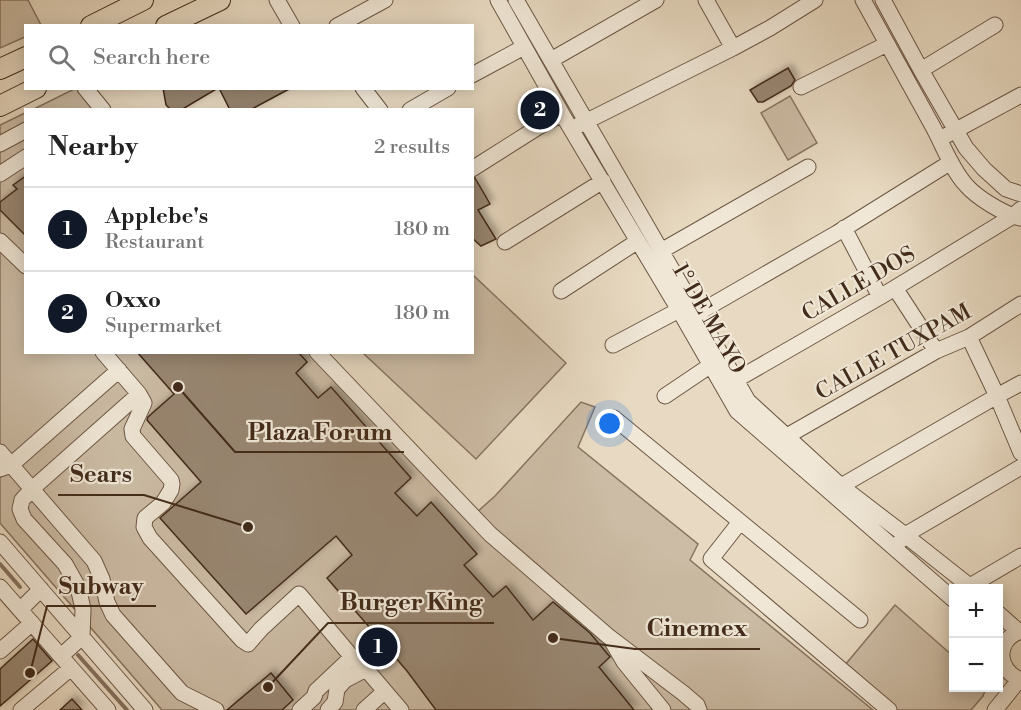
<!DOCTYPE html>
<meta charset="utf-8">
<style>
body{margin:0;font-family:"Libre Bodoni",serif;background:#f2f2f2;color:#222}
.controls{position:absolute;right:18px;bottom:18px;display:grid;overflow:hidden;border-radius:0px;box-shadow:0 3px 15px #0003}
.controls button{width:54px;height:54px;display:grid;place-items:center;padding:0;border:0;border-bottom:2px solid #e0e0e0;background:#fff;color:#222;font:30px sans-serif}
.you{position:absolute;left:610px;top:424px;width:21px;height:21px;margin:-15px;border:4px solid #fff;border-radius:50%;background:#1a73e8;box-shadow:0 0 0 9px #1a73e833}
.badge{display:grid;place-items:center;width:39px;height:39px;border-radius:50%;background:#111827;color:#fff;font-size:20px;font-weight:700}
.pin{position:absolute;translate:-50% -50%;border:3px solid #fff;box-shadow:0 2px 6px #0006}
.list{margin:0;padding:0;list-style:none}
h2{display:flex;justify-content:space-between;align-items:center;height:78px;margin:0;padding:0 24px;font-size:26px}
h2 small{font-size:20px;font-weight:400;color:#767676}
.list li{display:grid;grid-template-columns:39px 1fr auto;gap:18px;align-items:center;box-sizing:border-box;height:84px;padding:0 24px;border-top:2px solid #e0e0e0}
.list b{display:block;font-size:22px;white-space:nowrap}
.list p{margin:0;font-size:20px;white-space:nowrap;color:#767676}
.list em{font-size:20px;font-style:normal;color:#767676}
.icon{flex:none;width:33px;height:33px;fill:none;stroke:currentColor;stroke-width:2;stroke-linecap:round;stroke-linejoin:round}
.map{position:relative;flex:none;width:1021px;height:710px;overflow:hidden}
.search{position:absolute;background:#fff;box-shadow:0 3px 15px #0003;left:24px;top:24px;width:450px;height:66px;display:flex;align-items:center;gap:15px;box-sizing:border-box;padding:0 21px;border-radius:0px;color:#767676;font-size:22px}
.panel{position:absolute;background:#fff;box-shadow:0 3px 15px #0003;left:24px;top:108px;width:450px;height:246px;border-radius:0px}
.map>svg:first-child{display:block}
</style>
<div class="map">
<svg width="1021" height="710" viewBox="0 0 1021 710">
<defs>
<filter id="shadow"><feDropShadow dx="4" dy="-4" stdDeviation="3" flood-color="#0004"/></filter>
</defs>
<rect width="100%" height="100%" fill="#e8dac2"/>
<filter id="stains"><feTurbulence type="fractalNoise" baseFrequency=".00333" numOctaves="4"/><feColorMatrix values="0 0 0 0 .2 0 0 0 0 .09 0 0 0 0 .02 0 0 0 .5 -.17"/></filter>
<radialGradient id="worn" r=".72"><stop offset=".6" stop-color="#630" stop-opacity="0"/><stop offset="1" stop-color="#630" stop-opacity=".3"/></radialGradient>
<!-- green -->
<path fill="#ccbca5" stroke="#877460" stroke-width="1.5" d="M0,0H28L41,25L26,26L25,37L0,48Z
M76,88L78,89L97,110H32Z
M790,96L817,143L788,160L761,113Z
M25,113L26,352L324,353L476,513L495,496L581,402L595,407L578,447L698,544L690,560L873,710H162L0,523V125Z
M473,275L566,363L476,459L363,353L472,352Z
M895,605L953,656L954,688H986L983,696L971,710H896L845,665Z"/>
<g fill="none" stroke-linecap="round" stroke-linejoin="round">
<!-- stream -->
<path stroke="#84705d" stroke-width="4" d="M0,564L20,587
M78,655L127,710"/>
</g>
<!-- building -->
<path fill="#988671" stroke="#422b1a" stroke-width="1.5" filter="url(#shadow)" d="M788,68L795,80L791,86L763,102H758L750,90Z
M163,88H218L181,110H171L166,105Z
M219,88H291L250,110H230Z
M541,97L549,110L535,117L528,104Z
M26,176V236L0,210V202L17,189L13,185Z
M475,178L490,204L478,210L496,239L481,246L472,238V179Z
M137,352H298L307,362L296,373L318,398L331,387L411,478L395,493L417,516L431,502L477,554L464,565L493,597L506,586L533,620L553,602L590,633L610,657L599,667L634,710H436L407,671L327,578L352,555L336,536L246,614L160,518L201,482L147,420L148,417L174,394Z
M33,639L52,661L0,706V669Z
M271,673L293,700L282,710H227Z
M72,699L82,710H60Z"/>
<g fill="none" stroke-linecap="round" stroke-linejoin="round">
<defs>
<path id="minor" d="M277,0L292,26
M498,0L562,114L679,310L737,411L954,600
M516,0L748,401L841,486L905,535L972,588
M706,0L733,48
M863,0C886,42 909,83 932,125C942,143 952,170 966,185C977,198 1004,214 1020,218
M883,0L921,70L966,148L984,169L1006,189L1021,194
M337,26L385,0
M551,60L656,0
M921,70L995,25
M472,75L524,47
M801,87L887,44
M85,88L103,110
M363,88L380,110
M410,110L448,88
M579,125L733,48L770,28L815,0
M947,135L1021,95
M0,144L26,130
M472,169L540,126L562,114
M0,174L26,157
M844,228L880,297
M0,241L26,266
M505,242L603,181
M661,251L808,167
M895,288L936,351
M561,291L638,241
M691,317L837,233L951,162
M969,337L997,396L1021,453
M613,345L679,310
M103,352L139,394L144,403L132,429L133,436L171,480L172,484L171,490L163,503L145,518L144,527L150,538L242,640L248,644L261,629L299,594L352,657L366,669L401,710
M317,352L490,534L608,636L683,693L697,705L699,710
M729,384L880,297L1013,216L1021,209
M665,396L711,365
M614,418L860,620
M787,436L936,351L969,337L1021,304
M0,452L94,561L102,579L107,602L113,615L182,693L216,710
M0,469L11,465L119,370
M841,486L997,396L1021,383
M740,522L711,559L889,710
M901,540L905,535L1021,467
M0,542L145,710
M970,586L1021,556
M0,587L108,710
M20,610L41,589
M998,613L1018,631
M1021,631C995,640 996,670 1021,680
M613,643L624,662L663,710
M0,651L32,623
M61,656L82,637L83,609L78,587L65,564L24,519L20,509L22,500L32,489L139,394
M21,710L71,668
M300,710L314,697L316,691L352,657
M328,710L335,702L337,689L345,680L366,669
M364,710L384,692
M995,710L1019,680"/>
<path id="major" d="M91,26L143,0
M166,26L220,0
M0,69L26,57
M0,106L36,88"/>
</defs>
<!-- minor casing -->
<use href="#minor" stroke="#6c5744" stroke-width="17"/>
<!-- major casing -->
<use href="#major" stroke="#422b1a" stroke-width="22"/>
<!-- minor -->
<use href="#minor" stroke="#f0e7d7" stroke-width="15"/>
<!-- major -->
<use href="#major" stroke="#e8dac2" stroke-width="20"/>
</g>
<g text-anchor="middle" stroke-width="4.5" stroke-linejoin="round" paint-order="stroke">
<!-- street labels -->
<g font-size="22" fill="#422b1a" stroke="#f0e7d7">
<text transform="translate(858 283) rotate(-30)" y="8">CALLE DOS</text>
<text transform="translate(710 318) rotate(60)" y="8">1° DE MAYO</text>
<text transform="translate(893 351) rotate(-29)" y="8">CALLE TUXPAM</text>
</g>
</g>
<!-- callouts -->
<path fill="none" stroke="#422b1a" stroke-width="2" d="M178 387L235 452H404M248 527L144 495H58M30 673L47 606H156M268 687L328 623H494M553 638L635 649H760"/>
<g fill="#422b1a" stroke="#f0e7d7" stroke-width="2">
<circle cx="178" cy="387" r="6"/>
<circle cx="248" cy="527" r="6"/>
<circle cx="30" cy="673" r="6"/>
<circle cx="268" cy="687" r="6"/>
<circle cx="553" cy="638" r="6"/>
</g>
<g font-size="24" text-anchor="middle" font-weight="bold" fill="#422b1a" stroke="#f0e7d7" stroke-width="4.5" stroke-linejoin="round" paint-order="stroke">
<text x="320" y="440">Plaza Forum</text>
<text x="101" y="482">Sears</text>
<text x="101" y="594">Subway</text>
<text x="411" y="610">Burger King</text>
<text x="697" y="636">Cinemex</text>
</g>
<rect width="100%" height="100%" filter="url(#stains)"/>
<rect width="100%" height="100%" fill="url(#worn)"/>
</svg>
<div class="controls">
<button>+</button>
<button>−</button>
</div>
<div class="you"></div>
<div class="pin badge" style="left:378px;top:647px">1</div>
<div class="pin badge" style="left:540px;top:110px">2</div>
<div class="search"><svg class="icon" aria-label="search" viewBox="0 0 24 24"><circle cx="10" cy="10" r="6"/><path d="M15 15l6 6"/></svg>Search here</div>
<section class="panel">
<h2>Nearby<small>2 results</small></h2>
<ul class="list">
<li><span class="badge">1</span><div><b>Applebe's</b><p>Restaurant</p></div><em>180 m</em></li>
<li><span class="badge">2</span><div><b>Oxxo</b><p>Supermarket</p></div><em>180 m</em></li>
</ul>
</section>
</div>
